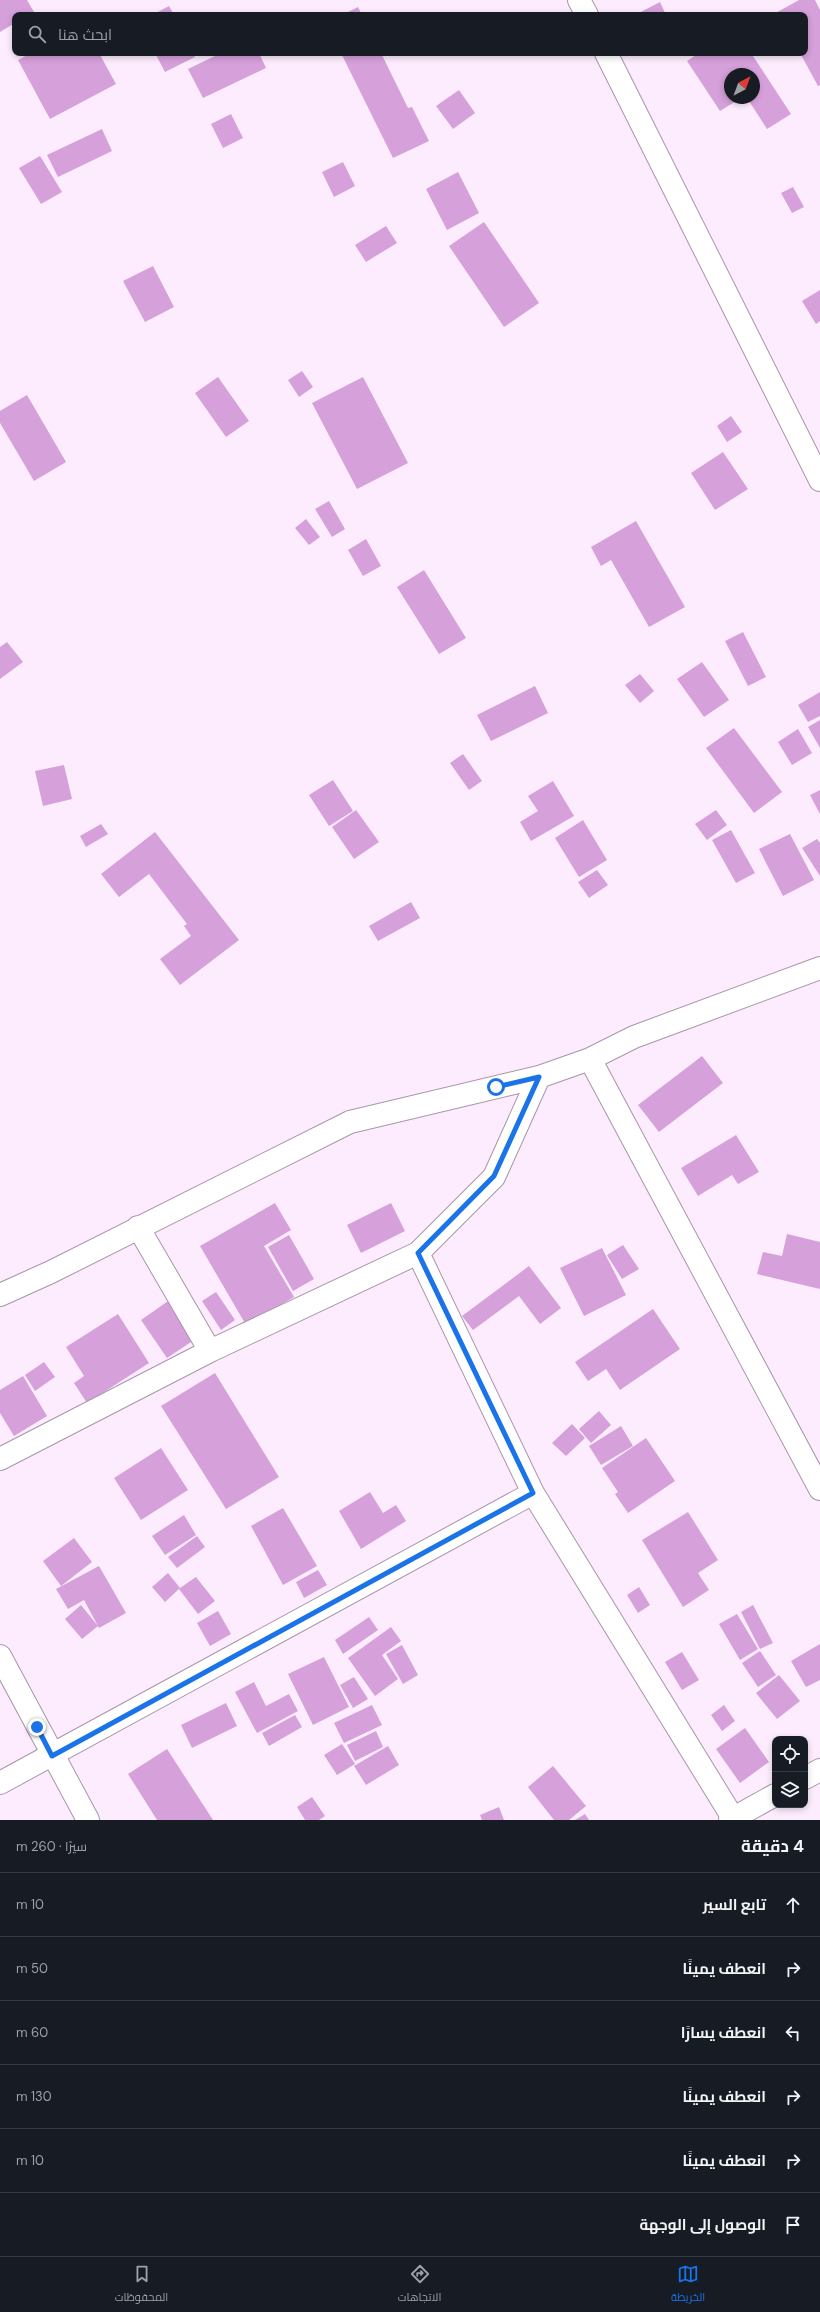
<!DOCTYPE html>
<html lang="ar">
<meta charset="utf-8">
<style>
body{margin:0;font-family:"DM Sans",Cairo,sans-serif;background:#242831;color:#f1f3f6;direction:rtl}
.controls{position:absolute;right:12px;bottom:12px;display:grid;overflow:hidden;border-radius:8px;box-shadow:0 2px 6px #0003}
.controls button{width:36px;height:36px;display:grid;place-items:center;padding:0;border:0;border-bottom:1px solid #363941;background:#171b24;color:#f1f3f6;font:20px sans-serif}
.compass{position:absolute;left:724px;top:68px;width:36px;height:36px;border-radius:50%;background:#171b24;box-shadow:0 2px 6px #0003;rotate:41deg}
.stop{position:absolute;width:12px;height:12px;margin:-9px;border:3px solid #1a73e8;border-radius:50%;background:#fff}
.stop.end{background:#1a73e8;border-color:#fff;box-shadow:0 1px 4px #0008}
.list{margin:0;padding:0;list-style:none}
h2{display:flex;justify-content:space-between;align-items:center;height:52px;margin:0;padding:0 16px;font-size:17px}
h2 small{font-size:13px;font-weight:400;color:#9ea1a6}
.list li{display:grid;grid-template-columns:26px 1fr auto;gap:12px;align-items:center;box-sizing:border-box;height:64px;padding:0 16px;border-top:1px solid #363941}
.list b{display:block;font-size:15px;white-space:nowrap}
.list em{font-size:13px;font-style:normal;color:#9ea1a6}
.icon{flex:none;width:22px;height:22px;fill:none;stroke:currentColor;stroke-width:2;stroke-linecap:round;stroke-linejoin:round}
.map{position:relative;flex:none;width:820px;height:1820px;overflow:hidden;direction:ltr}
.search{position:absolute;background:#171b24;box-shadow:0 2px 6px #0003;left:12px;right:12px;top:12px;height:44px;display:flex;align-items:center;gap:10px;box-sizing:border-box;padding:0 14px;border-radius:8px;color:#9ea1a6;font-size:15px}
.sheet{height:436px;background:#171b24}
nav{display:flex;justify-content:space-around;align-items:center;box-sizing:border-box;height:56px;border-top:1px solid #363941;background:#171b24;font-size:11px;color:#9ea1a6}
nav a{display:grid;justify-items:center;gap:2px}
nav .on{color:#1a73e8}
.map>svg:first-child{display:block}
</style>
<div class="map">
<svg width="820" height="1820" viewBox="0 0 820 1820">
<rect width="100%" height="100%" fill="#fcecfd"/>
<!-- building -->
<path fill="#d6a0db" d="M0,0H27L34,12L28,15H15V23L0,32Z
M799,0H815L820,10V85L818,86L800,53H805V15H772Z
M660,2L666,15H635Z
M169,6L174,15H152Z
M358,7L362,15H342Z
M31,53H99L116,84L50,119L18,60Z
M155,53H193L195,57L165,72Z
M221,53H259L266,68L203,98L188,69Z
M341,53H381L408,108L412,107L429,141L393,158Z
M699,53H751L791,114L767,129L747,98H754V74H730V98H741L720,111L687,61Z
M459,90L475,113L453,129L436,106Z
M231,114L243,138L223,148L211,124Z
M102,129L112,151L58,177L47,155Z
M40,156L62,192L41,204L19,168Z
M343,162L355,186L334,197L322,172Z
M458,172L479,213L447,230L426,189Z
M793,187L804,207L792,213L781,193Z
M484,222L539,303L504,327L449,246Z
M386,226L397,243L366,262L355,245Z
M153,266L174,307L145,322L123,281Z
M820,290V321L816,324L802,301Z
M302,371L313,387L299,397L288,380Z
M218,377L249,421L226,437L195,393Z
M363,377L408,463L357,489L312,403Z
M27,395L66,462L34,481L0,423V411Z
M731,416L742,432L727,442L717,426Z
M723,452L748,489L715,510L691,473Z
M329,501L345,529L332,537L315,509Z
M306,519L320,537L309,545L295,528Z
M636,521L685,607L649,627L611,560L601,566L591,547Z
M366,539L381,566L363,576L348,550Z
M424,570L466,638L439,654L397,587Z
M743,632L766,677L748,686L725,641Z
M7,642L23,662L0,679V647Z
M702,662L729,700L704,717L677,679Z
M640,674L654,691L640,703L625,685Z
M535,686L548,713L491,741L477,715Z
M820,692V716L808,722L798,705Z
M820,720V748L808,727Z
M734,728L782,792L754,813L706,748Z
M798,729L812,753L792,765L778,742Z
M463,754L482,781L469,790L450,763Z
M64,765L72,799L43,806L35,771Z
M333,780L353,811L329,826L309,795Z
M553,781L574,816L531,841L520,822L538,811L528,796Z
M820,790V814L810,795Z
M356,810L379,842L354,859L332,827Z
M716,810L727,825L707,840L695,824Z
M583,820L607,860L579,877L555,838Z
M101,824L108,834L86,847L80,836Z
M731,830L755,873L736,883L712,840Z
M155,832L239,940L180,985L160,959L191,936L184,926L187,924L149,874L119,897L101,874Z
M790,834L814,880L783,896L759,849Z
M817,839L820,843V876L802,848Z
M597,870L608,885L589,898L578,882Z
M411,902L420,918L378,941L369,926Z
M702,1056L723,1083L659,1132L638,1105Z
M736,1135L759,1172L738,1184L732,1175L698,1196L681,1168Z
M275,1203L291,1230L264,1246L294,1297L246,1325L200,1246Z
M391,1203L405,1231L361,1253L347,1225Z
M787,1234L820,1242V1289L757,1274L763,1252L782,1256Z
M289,1235L314,1279L293,1291L268,1247Z
M623,1245L639,1269L622,1279L607,1255Z
M602,1248L626,1295L584,1316L560,1268Z
M529,1266L561,1308L540,1324L519,1296L473,1330L462,1316Z
M216,1292L235,1320L221,1330L202,1301Z
M171,1299L197,1338L167,1358L141,1320Z
M653,1309L680,1349L620,1390L606,1369L588,1381L575,1362Z
M118,1314L149,1363L87,1403L74,1383L84,1376L66,1347Z
M44,1362L55,1377L35,1391L25,1375Z
M215,1373L279,1477L226,1509L161,1406Z
M23,1376L47,1416L14,1436L0,1413V1390Z
M599,1411L611,1425L591,1443L579,1429Z
M572,1424L585,1438L566,1456L552,1443Z
M621,1426L633,1446L601,1465L589,1446Z
M646,1438L675,1481L628,1513L615,1494L618,1492L602,1468Z
M161,1448L188,1490L141,1520L114,1478Z
M370,1492L383,1513L396,1505L406,1521L361,1549L339,1511Z
M283,1508L317,1566L283,1585L251,1526Z
M688,1512L718,1560L698,1573L709,1590L683,1607L642,1540Z
M184,1515L196,1535L165,1555L152,1536Z
M197,1536L205,1547L177,1568L168,1557Z
M74,1538L92,1562L61,1586L43,1561Z
M99,1566L126,1613L99,1628L84,1600L68,1609L56,1589Z
M318,1570L327,1585L304,1598L296,1582Z
M168,1573L180,1588L196,1577L215,1601L198,1614L179,1589L165,1602L152,1587Z
M639,1587L650,1605L638,1613L627,1595Z
M81,1605L98,1626L82,1639L65,1619Z
M753,1605L773,1643L760,1649L741,1612Z
M218,1611L231,1634L210,1646L197,1623Z
M737,1614L758,1649L740,1660L719,1624Z
M369,1617L378,1630L343,1654L335,1640Z
M391,1627L401,1641L382,1655L398,1679L375,1696L348,1658Z
M820,1644V1680L806,1687L791,1661Z
M402,1645L418,1675L403,1684L386,1654Z
M760,1651L776,1675L758,1687L742,1663Z
M682,1652L699,1680L682,1690L665,1662Z
M324,1657L349,1707L313,1725L288,1674Z
M779,1675L800,1701L777,1719L756,1693Z
M354,1677L368,1699L353,1708L340,1685Z
M254,1682L266,1706L289,1694L298,1711L257,1733L235,1692Z
M226,1703L237,1726L192,1748L181,1725Z
M372,1705L382,1725L344,1743L334,1723Z
M724,1705L735,1721L722,1731L711,1715Z
M295,1715L302,1727L269,1746L262,1733Z
M745,1728L769,1762L740,1783L716,1749Z
M376,1731L383,1747L355,1761L347,1745Z
M342,1744L355,1764L337,1775L324,1755Z
M388,1746L399,1765L366,1785L354,1766Z
M167,1749L213,1820H157L128,1774Z
M553,1766L586,1806L569,1820H554L528,1787Z
M312,1797L325,1816L319,1820H305L297,1807Z
M499,1807L504,1820H482L480,1815Z
M585,1814L589,1820H575Z"/>
<g fill="none" stroke-linecap="round" stroke-linejoin="round">
<defs>
<path id="minor" d="M579,0L587,15
M606,53L820,480
M820,968L634,1037L590,1059L820,1489
M138,1227L210,1351
M418,1253L533,1493L733,1818
M0,1295L51,1272L350,1122L539,1077L590,1059
M0,1459L210,1351L418,1253L494,1177L539,1077
M0,1656L88,1820
M805,1778L820,1770
M0,1783L533,1493
M730,1820L775,1795"/>
</defs>
<!-- minor casing -->
<use href="#minor" stroke="#a895aa" stroke-width="24"/>
<!-- minor -->
<use href="#minor" stroke="#fff" stroke-width="22"/>
</g>
<g fill="none" stroke-linecap="round" stroke-linejoin="round">
<!-- route -->
<path stroke="#1a73e8" stroke-width="5" d="M37,1727L52,1756L533,1493L418,1253L494,1176L539,1077L496,1087"/>
</g>
</svg>
<div class="controls">
<button><svg class="icon" aria-label="locate" viewBox="0 0 24 24"><circle cx="12" cy="12" r="6"/><path d="M12 2v4M12 18v4M2 12h4M18 12h4"/></svg></button>
<button><svg class="icon" aria-label="layers" viewBox="0 0 24 24"><path d="M12 4l9 5-9 5-9-5zM3 14l9 5 9-5"/></svg></button>
</div>
<svg class="compass" viewBox="-18 -18 36 36"><path d="M0-13l5 13h-10z" fill="#e53935"/><path d="M0 13l5-13h-10z" fill="#9ea1a6"/></svg>
<div class="stop" style="left:496px;top:1087px"></div>
<div class="stop end" style="left:37px;top:1727px"></div>
<div class="search"><svg class="icon" aria-label="search" viewBox="0 0 24 24"><circle cx="10" cy="10" r="6"/><path d="M15 15l6 6"/></svg>ابحث هنا</div>
</div>
<section class="sheet">
<h2>4 دقيقة<small>سيرًا · 260 m</small></h2>
<ul class="list">
<li><svg class="icon" aria-label="ahead" viewBox="0 0 24 24"><path d="M12 20V5M6 11l6-6 6 6"/></svg><div><b>تابع السير</b></div><em>10 m</em></li>
<li><svg class="icon" aria-label="right" viewBox="0 0 24 24"><path d="M7 20v-9h11M14 6l5 5-5 5"/></svg><div><b>انعطف يمينًا</b></div><em>50 m</em></li>
<li><svg class="icon" aria-label="left" viewBox="0 0 24 24"><path d="M17 20v-9H6M10 6l-5 5 5 5"/></svg><div><b>انعطف يسارًا</b></div><em>60 m</em></li>
<li><svg class="icon" aria-label="right" viewBox="0 0 24 24"><path d="M7 20v-9h11M14 6l5 5-5 5"/></svg><div><b>انعطف يمينًا</b></div><em>130 m</em></li>
<li><svg class="icon" aria-label="right" viewBox="0 0 24 24"><path d="M7 20v-9h11M14 6l5 5-5 5"/></svg><div><b>انعطف يمينًا</b></div><em>10 m</em></li>
<li><svg class="icon" aria-label="arrive" viewBox="0 0 24 24"><path d="M6 21V4h12l-3 4 3 4H6"/></svg><div><b>الوصول إلى الوجهة</b></div></li>
</ul>
</section>
<nav>
<a class="on"><svg class="icon" aria-label="map" viewBox="0 0 24 24"><path d="M3 6l6-2 6 2 6-2v14l-6 2-6-2-6 2zM9 4v14M15 6v14"/></svg>الخريطة</a>
<a><svg class="icon" aria-label="directions" viewBox="0 0 24 24"><path d="M12 3l9 9-9 9-9-9zM9 14v-3h6M13 9l2 2-2 2"/></svg>الاتجاهات</a>
<a><svg class="icon" aria-label="saved" viewBox="0 0 24 24"><path d="M7 4h10v16l-5-4-5 4z"/></svg>المحفوظات</a>
</nav>
